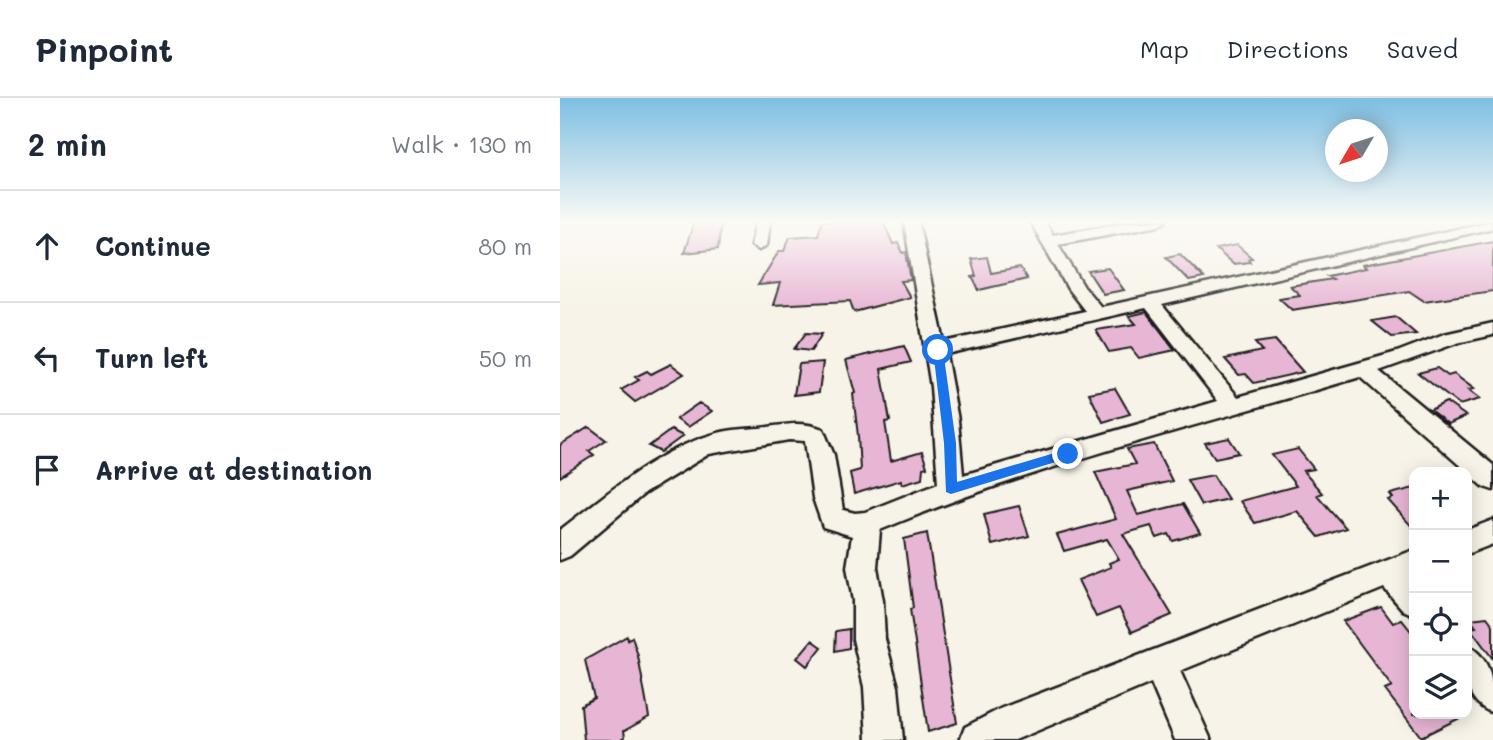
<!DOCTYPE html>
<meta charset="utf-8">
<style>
body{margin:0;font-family:Mali,sans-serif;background:#f6f6f7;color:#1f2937}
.controls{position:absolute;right:21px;bottom:21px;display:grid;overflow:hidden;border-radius:14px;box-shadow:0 4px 18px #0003}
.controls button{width:63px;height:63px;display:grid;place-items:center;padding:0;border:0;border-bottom:2px solid #e0e1e3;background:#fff;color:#1f2937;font:35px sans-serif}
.compass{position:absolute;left:765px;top:21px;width:63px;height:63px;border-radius:50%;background:#fff;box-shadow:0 4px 18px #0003;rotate:231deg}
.stop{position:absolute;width:21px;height:21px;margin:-16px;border:5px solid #1a73e8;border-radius:50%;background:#fff}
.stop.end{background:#1a73e8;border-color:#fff;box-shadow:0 2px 7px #0008}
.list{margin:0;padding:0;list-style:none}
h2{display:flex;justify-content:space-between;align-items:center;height:91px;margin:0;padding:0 28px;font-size:30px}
h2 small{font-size:23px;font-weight:400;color:#747a83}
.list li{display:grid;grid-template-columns:46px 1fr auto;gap:21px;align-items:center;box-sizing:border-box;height:112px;padding:0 28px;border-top:2px solid #e0e1e3}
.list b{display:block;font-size:26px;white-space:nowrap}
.list em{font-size:23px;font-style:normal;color:#747a83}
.icon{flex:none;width:38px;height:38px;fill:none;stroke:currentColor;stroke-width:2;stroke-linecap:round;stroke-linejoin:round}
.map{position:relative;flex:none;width:933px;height:642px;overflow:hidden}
header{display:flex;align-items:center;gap:42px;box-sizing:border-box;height:98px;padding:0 35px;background:#fff;border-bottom:2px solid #e0e1e3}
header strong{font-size:33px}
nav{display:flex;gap:38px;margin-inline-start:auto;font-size:24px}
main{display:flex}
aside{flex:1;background:#fff}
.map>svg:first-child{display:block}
</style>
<header>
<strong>Pinpoint</strong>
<nav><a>Map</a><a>Directions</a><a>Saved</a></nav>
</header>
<main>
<aside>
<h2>2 min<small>Walk · 130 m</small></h2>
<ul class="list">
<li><svg class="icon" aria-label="ahead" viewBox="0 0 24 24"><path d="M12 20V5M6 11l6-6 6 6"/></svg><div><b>Continue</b></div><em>80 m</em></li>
<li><svg class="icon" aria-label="left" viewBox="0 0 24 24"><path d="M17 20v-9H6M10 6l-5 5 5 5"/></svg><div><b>Turn left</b></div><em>50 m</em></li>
<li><svg class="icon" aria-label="arrive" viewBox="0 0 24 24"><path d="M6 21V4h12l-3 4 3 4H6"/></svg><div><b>Arrive at destination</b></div></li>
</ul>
</aside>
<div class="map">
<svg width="933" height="642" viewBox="0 0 933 642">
<rect width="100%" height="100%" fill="#f7f3e8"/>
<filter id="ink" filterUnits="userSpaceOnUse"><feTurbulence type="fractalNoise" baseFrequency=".0143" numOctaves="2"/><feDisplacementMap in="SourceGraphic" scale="14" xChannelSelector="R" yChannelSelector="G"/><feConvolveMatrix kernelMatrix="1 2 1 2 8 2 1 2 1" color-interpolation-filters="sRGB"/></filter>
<g filter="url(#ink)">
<!-- building -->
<path fill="#e8b6d5" stroke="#1c1c1c" stroke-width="2" d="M134,123H161L158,151L124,155Z
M262,123H323L333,146L338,145L343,155L346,154L351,182L341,183L350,199L294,214L290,203L213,207L220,185L198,187L219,153H224L230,139L258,137Z
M933,143V193L864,203L849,193L732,212L719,200L740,197L730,188L772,181L767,178L806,170L803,167Z
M677,147L692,160L688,161L690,164L673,166L656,151Z
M620,156L644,180L629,183L606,159Z
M427,159L431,175L460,170L467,181L419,192L412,179L416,178L411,161Z
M548,170L564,192L543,196L528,173Z
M586,214L615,252L579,260L571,250L549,254L536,232L576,226L569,218Z
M836,219L856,236L832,239L812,223Z
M246,235L262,236L251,253L234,251Z
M715,242L743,274L694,285L686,276L679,277L665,261L702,253L695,245Z
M344,248L351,264L321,271L330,323L325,324L331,363L362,354L367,369L363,370L362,380L342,386L341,382L294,396L290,375L300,372L298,338L293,296L295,295L286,262Z
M263,264L259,294L234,297L239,266Z
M111,266L124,276L75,304L61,292L79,282L75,279L87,273L91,276Z
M877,270L888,278L894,276L914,291L908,292L920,301L899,307L858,275Z
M555,290L570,316L543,324L529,295Z
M886,304L906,318L888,326L870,312Z
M139,305L152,313L128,329L116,321Z
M29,329L46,342L29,353L34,357L0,379V347Z
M111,332L123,338L101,354L89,348Z
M669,340L679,355L655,360L645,345Z
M594,346L612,383L567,393L578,417L623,406L640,435L613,443L609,436L597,440L591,428L563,436L612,517L572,534L559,510L536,519L518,482L551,469L549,465L559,461L547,441L504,453L497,437L556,421L535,374L575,366L567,351Z
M738,351L754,371L743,373L762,395L757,397L786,430L759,439L737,413L695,425L680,403L736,388L712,357Z
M653,377L668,401L641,407L627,382Z
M854,390V431L828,402L833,400L830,396Z
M459,408L469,438L432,447L424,416Z
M367,435L397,625L368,634L350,511L353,510L344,441Z
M821,509L833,525L842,522L854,537V616H908L861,639L825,592L832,589L783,523Z
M927,519L933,527V561L910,530L916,529L910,521Z
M289,531V550L275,553L276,533Z
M67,538L68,542L72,539L78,558L89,619L64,633L65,639L60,642H24L21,607L34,600L25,562Z
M252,542L262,549L247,568L237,560Z"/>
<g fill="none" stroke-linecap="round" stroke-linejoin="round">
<defs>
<path id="minor" d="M196,123H210L207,147L199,152L191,147Z
M344,123H358L384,244L525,213L508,191L470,123H484L493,137L573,123H606L599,127L498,146L524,189L541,209L933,123V130L602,207L678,299L837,254L884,236L933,225V237L897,245L819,273L933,367V392L924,389L800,279C639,328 475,367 320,432L317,469L323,503L325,541L338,589L343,642H307L304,589L293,541V503L287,469L292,438L263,429L253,400L245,343L229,342L149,356L85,395L10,458L0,462V432C49,395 97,351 158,335C172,331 186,331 200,330C224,327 241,322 263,331L274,357L283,412L295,415L305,414L378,385L371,289ZM586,210L658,303L403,377L398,322L386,256Z
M933,422V446L907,456V432Z
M854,452V517L843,512L824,490L620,573L651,642H615L591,585L455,642H400L405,629L442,610Z
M907,547C933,561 933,586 933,615C903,603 906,576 907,547Z"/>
</defs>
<!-- minor casing -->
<use href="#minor" stroke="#1c1c1c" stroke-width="5"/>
<!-- minor -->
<use href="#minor" fill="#f7f3e8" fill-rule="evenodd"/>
</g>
</g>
<!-- sky -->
<linearGradient id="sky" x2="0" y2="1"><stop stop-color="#7ebfe3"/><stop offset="0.58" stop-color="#fbfaf5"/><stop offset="1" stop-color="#fbfaf5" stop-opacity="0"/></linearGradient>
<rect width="933" height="213" fill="url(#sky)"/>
<!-- route -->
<path fill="#1a73e8" d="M378,249L383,252L396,345L397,384L508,351L512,352V359L391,396L386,394L384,345L373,252Z"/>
</svg>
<div class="controls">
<button>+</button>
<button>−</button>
<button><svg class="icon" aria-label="locate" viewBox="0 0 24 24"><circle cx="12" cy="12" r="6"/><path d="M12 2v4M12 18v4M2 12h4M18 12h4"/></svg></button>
<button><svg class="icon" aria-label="layers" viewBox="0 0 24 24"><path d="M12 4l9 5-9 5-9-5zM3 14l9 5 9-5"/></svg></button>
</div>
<svg class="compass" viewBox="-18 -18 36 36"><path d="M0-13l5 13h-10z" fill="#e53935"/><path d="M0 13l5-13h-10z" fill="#747a83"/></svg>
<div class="stop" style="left:378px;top:252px"></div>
<div class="stop end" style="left:508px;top:356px"></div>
</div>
</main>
